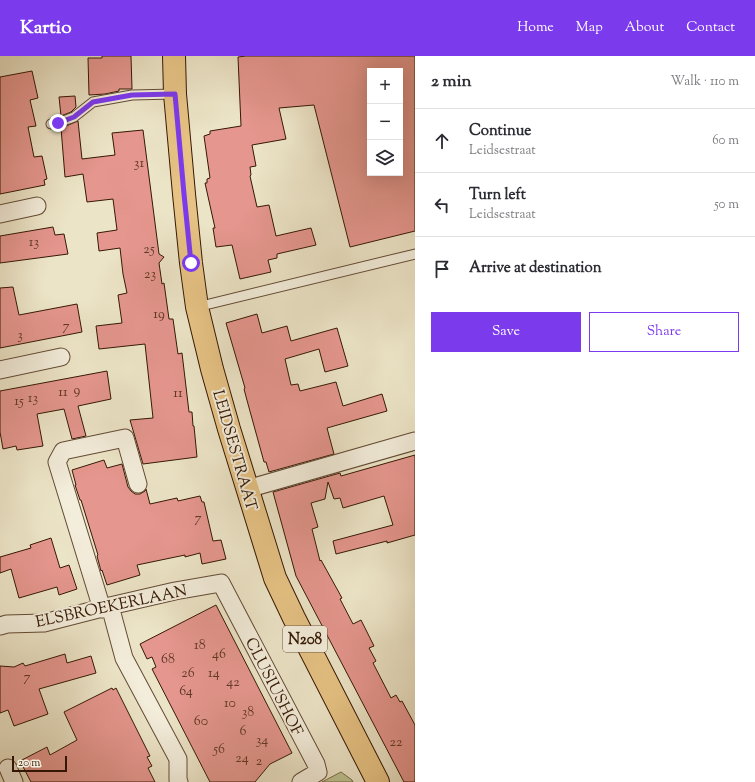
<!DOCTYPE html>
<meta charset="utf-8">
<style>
body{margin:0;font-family:"Sorts Mill Goudy",serif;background:#f2f2f3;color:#2b2b33}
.controls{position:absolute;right:12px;top:12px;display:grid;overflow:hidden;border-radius:0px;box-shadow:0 4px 16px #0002}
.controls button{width:36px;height:36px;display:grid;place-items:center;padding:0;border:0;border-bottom:1px solid #e1e1e2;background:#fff;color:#2b2b33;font:20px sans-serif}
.scale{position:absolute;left:12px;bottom:10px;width:55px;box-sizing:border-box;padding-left:4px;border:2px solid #351804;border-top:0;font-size:11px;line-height:14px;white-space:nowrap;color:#351804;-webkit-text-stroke:3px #f3eddb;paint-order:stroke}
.stop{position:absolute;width:12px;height:12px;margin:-9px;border:3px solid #7c3aed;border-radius:50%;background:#fff}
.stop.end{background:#7c3aed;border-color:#fff;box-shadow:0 1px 4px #0008}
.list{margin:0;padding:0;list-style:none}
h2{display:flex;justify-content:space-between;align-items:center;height:52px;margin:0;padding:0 16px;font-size:17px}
h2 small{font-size:13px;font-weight:400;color:#7c7c81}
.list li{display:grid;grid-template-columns:26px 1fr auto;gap:12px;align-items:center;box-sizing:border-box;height:64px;padding:0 16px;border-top:1px solid #e1e1e2}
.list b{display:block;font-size:15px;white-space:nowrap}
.list p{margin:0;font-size:13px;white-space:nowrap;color:#7c7c81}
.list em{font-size:13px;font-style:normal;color:#7c7c81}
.actions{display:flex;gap:8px;padding:12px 16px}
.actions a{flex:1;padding:9px 0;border:1px solid #7c3aed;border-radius:0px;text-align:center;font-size:14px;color:#7c3aed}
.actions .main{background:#7c3aed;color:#fff}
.icon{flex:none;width:22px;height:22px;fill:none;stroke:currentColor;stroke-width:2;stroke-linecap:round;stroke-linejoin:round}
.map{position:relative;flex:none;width:415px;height:726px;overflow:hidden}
header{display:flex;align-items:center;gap:24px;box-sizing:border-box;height:56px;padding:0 20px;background:#7c3aed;color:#fff}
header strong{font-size:19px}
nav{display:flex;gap:22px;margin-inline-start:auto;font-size:14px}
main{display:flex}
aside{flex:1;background:#fff}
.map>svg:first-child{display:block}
</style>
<header>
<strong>Kartio</strong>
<nav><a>Home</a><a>Map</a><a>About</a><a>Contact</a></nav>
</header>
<main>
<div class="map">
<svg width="415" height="726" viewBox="0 0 415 726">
<rect width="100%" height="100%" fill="#ece4c7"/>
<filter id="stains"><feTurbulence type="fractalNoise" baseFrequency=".005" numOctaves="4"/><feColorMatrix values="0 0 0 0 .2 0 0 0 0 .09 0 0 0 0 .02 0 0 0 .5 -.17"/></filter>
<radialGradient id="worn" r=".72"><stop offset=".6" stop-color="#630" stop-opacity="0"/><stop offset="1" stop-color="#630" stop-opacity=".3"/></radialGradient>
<!-- green -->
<path fill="#bec291" stroke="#7a6d4a" d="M341,716L352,724L353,726H322Z"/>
<!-- building -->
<path fill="#e5968e" stroke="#351804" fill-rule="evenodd" d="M102,0H131L132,33H119V35L105,38L89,39L88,2H102Z
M246,0H415V175L350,191L314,49L279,52L286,83L252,89L256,110L250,111L251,119L250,120L257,151L269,149L276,180L311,172L316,189L277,198V202L268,204L271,216L240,223L232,189L216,191L213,172H215L205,127H207V123L210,122L204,80L210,78V75L241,70L238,1ZM370,15H400V117H370Z
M32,15L38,42L30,44L36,70L28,71L34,101L42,100L47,123L44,124L45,129L0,138V21Z
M75,40L76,51L71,56L61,60L59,41Z
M78,65L82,103L115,99L112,77L143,74L159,198L164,201L159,207L162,228L164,227L169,263H173L178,298L182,297L189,356H192L193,370H194L197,401L143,408L130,364L153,362L145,288L99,293L96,270L122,267L118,239L127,237L123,218L120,192L99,195L97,177L117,174L113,143L87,146L83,118L65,121L61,72Z
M53,171L55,179L64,178L68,198L0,207V180Z
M13,231L19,259L77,248L82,276L0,292V232Z
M257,258L262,277L287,270L291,285L337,272L348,310L325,316L319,293L285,303L291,329L298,328L300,335L336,326L343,350L382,338L387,355L327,372L334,398L269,416L266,406H264L248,348L244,333L245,332L226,267Z
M107,315L111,343L78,350L86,380L72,383L64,353L37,358L43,390L17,394L16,390L3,393L0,376V335Z
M415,399V479L387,487V485L336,498L333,485L393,469L384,440L343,452L340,442L334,443L328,426L325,443L311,447L318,471L312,473L320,505L321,504L342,542L340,543L353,568L361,564L374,590L369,592L376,605L373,607L391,642L396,639L400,646L402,645L415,669V726H404L296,520L273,436L340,417L341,420Z
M104,404L107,412L122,408L128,431L131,435L135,438H140L145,435L146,433L150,448L177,442L178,445L200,440L202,446H204L213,485L221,484L226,503L202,508L200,497L185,501V499L137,509L140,519L107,529L102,514L101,515L97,500L98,499L81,444H80L75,429H76L72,414Z
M51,482L60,512L69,509L77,533L59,539L57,531L19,542L11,513L0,517V501L31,492L30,489Z
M216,549L292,697L270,708L255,726H210L152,613L156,611L152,601L147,603L140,588Z
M65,598L67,607L91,600L96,617L39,633L48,658L14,670L8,654L0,657V610L14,611L23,607L25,610Z
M112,632L113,634L116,632L150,700L147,701L152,710L148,712L155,726H31L20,705L47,691L50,699L77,684L64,656Z"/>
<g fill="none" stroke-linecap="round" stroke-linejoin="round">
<defs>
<path id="lane" d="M51,68L58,67L74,61L93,46L132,39L175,38
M197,251L415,198"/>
<path id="street" d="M0,158L37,150
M0,314L61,301
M247,433L415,385
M110,550L124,602L178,703V724L179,726
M102,553L57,406L63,395L125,382L138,428
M0,570L7,568L44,567L110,550L175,535L221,527L316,708L318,716L301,726
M8,712L14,726"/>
<path id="primary" d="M174,0L175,38L184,138L191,207L197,251L212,313L229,373L275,522L294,562L378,726"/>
</defs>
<!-- lane casing -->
<use href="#lane" stroke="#634b35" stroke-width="11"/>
<!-- street casing -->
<use href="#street" stroke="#634b35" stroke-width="19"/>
<!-- primary casing -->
<use href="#primary" stroke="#351804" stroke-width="24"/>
<!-- lane -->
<use href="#lane" stroke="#f3eddb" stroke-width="9"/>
<!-- street -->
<use href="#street" stroke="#f3eddb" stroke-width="17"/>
<!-- primary -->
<use href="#primary" stroke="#e6c284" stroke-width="22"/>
</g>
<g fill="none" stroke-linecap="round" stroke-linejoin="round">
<!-- route -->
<path stroke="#7c3aed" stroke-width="5" d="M58,67L74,61L93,46L132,39L175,38L184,138L191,207"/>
</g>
<g text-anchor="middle" stroke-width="4" stroke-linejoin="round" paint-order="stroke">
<!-- number labels -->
<g font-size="14" fill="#613826">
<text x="139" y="111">31</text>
<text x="34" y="190">13</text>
<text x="149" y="197">25</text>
<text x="150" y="222">23</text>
<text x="159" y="262">19</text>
<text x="66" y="274">7</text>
<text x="20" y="283">3</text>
<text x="77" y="338">9</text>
<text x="63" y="340">11</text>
<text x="178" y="341">11</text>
<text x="33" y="346">13</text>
<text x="19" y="349">15</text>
<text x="198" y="466">7</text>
<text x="200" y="593">18</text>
<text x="219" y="602">46</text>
<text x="168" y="607">68</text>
<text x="188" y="621">26</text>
<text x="214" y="621">14</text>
<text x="27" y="625">7</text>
<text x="233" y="630">42</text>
<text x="186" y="639">64</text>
<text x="230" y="651">10</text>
<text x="248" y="660">38</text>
<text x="201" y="669">60</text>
<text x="243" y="679">6</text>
<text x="262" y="688">34</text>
<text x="396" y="690">22</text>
<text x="219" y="697">56</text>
<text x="242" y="706">24</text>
<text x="259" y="709">2</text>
</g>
<!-- shield labels -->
<rect fill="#f3eddb" stroke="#6e5844" stroke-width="1" x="283" y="570" width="44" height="26" rx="3"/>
<g font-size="15" font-weight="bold" fill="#351804">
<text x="305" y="588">N208</text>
</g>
<!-- street labels -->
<g font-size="16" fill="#351804" stroke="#f3eddb">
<text transform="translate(236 394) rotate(74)" y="6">LEIDSESTRAAT</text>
<text transform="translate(111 549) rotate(-12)" y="6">ELSBROEKERLAAN</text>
<text transform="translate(275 630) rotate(63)" y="6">CLUSIUSHOF</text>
</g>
</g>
<rect width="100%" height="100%" filter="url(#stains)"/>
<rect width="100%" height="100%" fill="url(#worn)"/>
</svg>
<div class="controls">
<button>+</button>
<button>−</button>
<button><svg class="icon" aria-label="layers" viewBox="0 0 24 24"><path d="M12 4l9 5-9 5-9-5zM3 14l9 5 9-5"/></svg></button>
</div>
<div class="scale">20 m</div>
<div class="stop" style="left:191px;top:207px"></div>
<div class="stop end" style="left:58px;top:67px"></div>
</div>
<aside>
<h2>2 min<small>Walk · 110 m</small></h2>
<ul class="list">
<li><svg class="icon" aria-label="ahead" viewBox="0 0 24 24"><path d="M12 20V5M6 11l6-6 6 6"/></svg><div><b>Continue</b><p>Leidsestraat</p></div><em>60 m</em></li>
<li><svg class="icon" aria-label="left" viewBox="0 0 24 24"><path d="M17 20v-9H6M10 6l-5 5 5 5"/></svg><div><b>Turn left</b><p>Leidsestraat</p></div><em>50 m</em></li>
<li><svg class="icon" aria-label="arrive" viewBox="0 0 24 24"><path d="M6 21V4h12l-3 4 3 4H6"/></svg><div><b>Arrive at destination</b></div></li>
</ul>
<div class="actions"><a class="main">Save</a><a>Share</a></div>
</aside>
</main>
